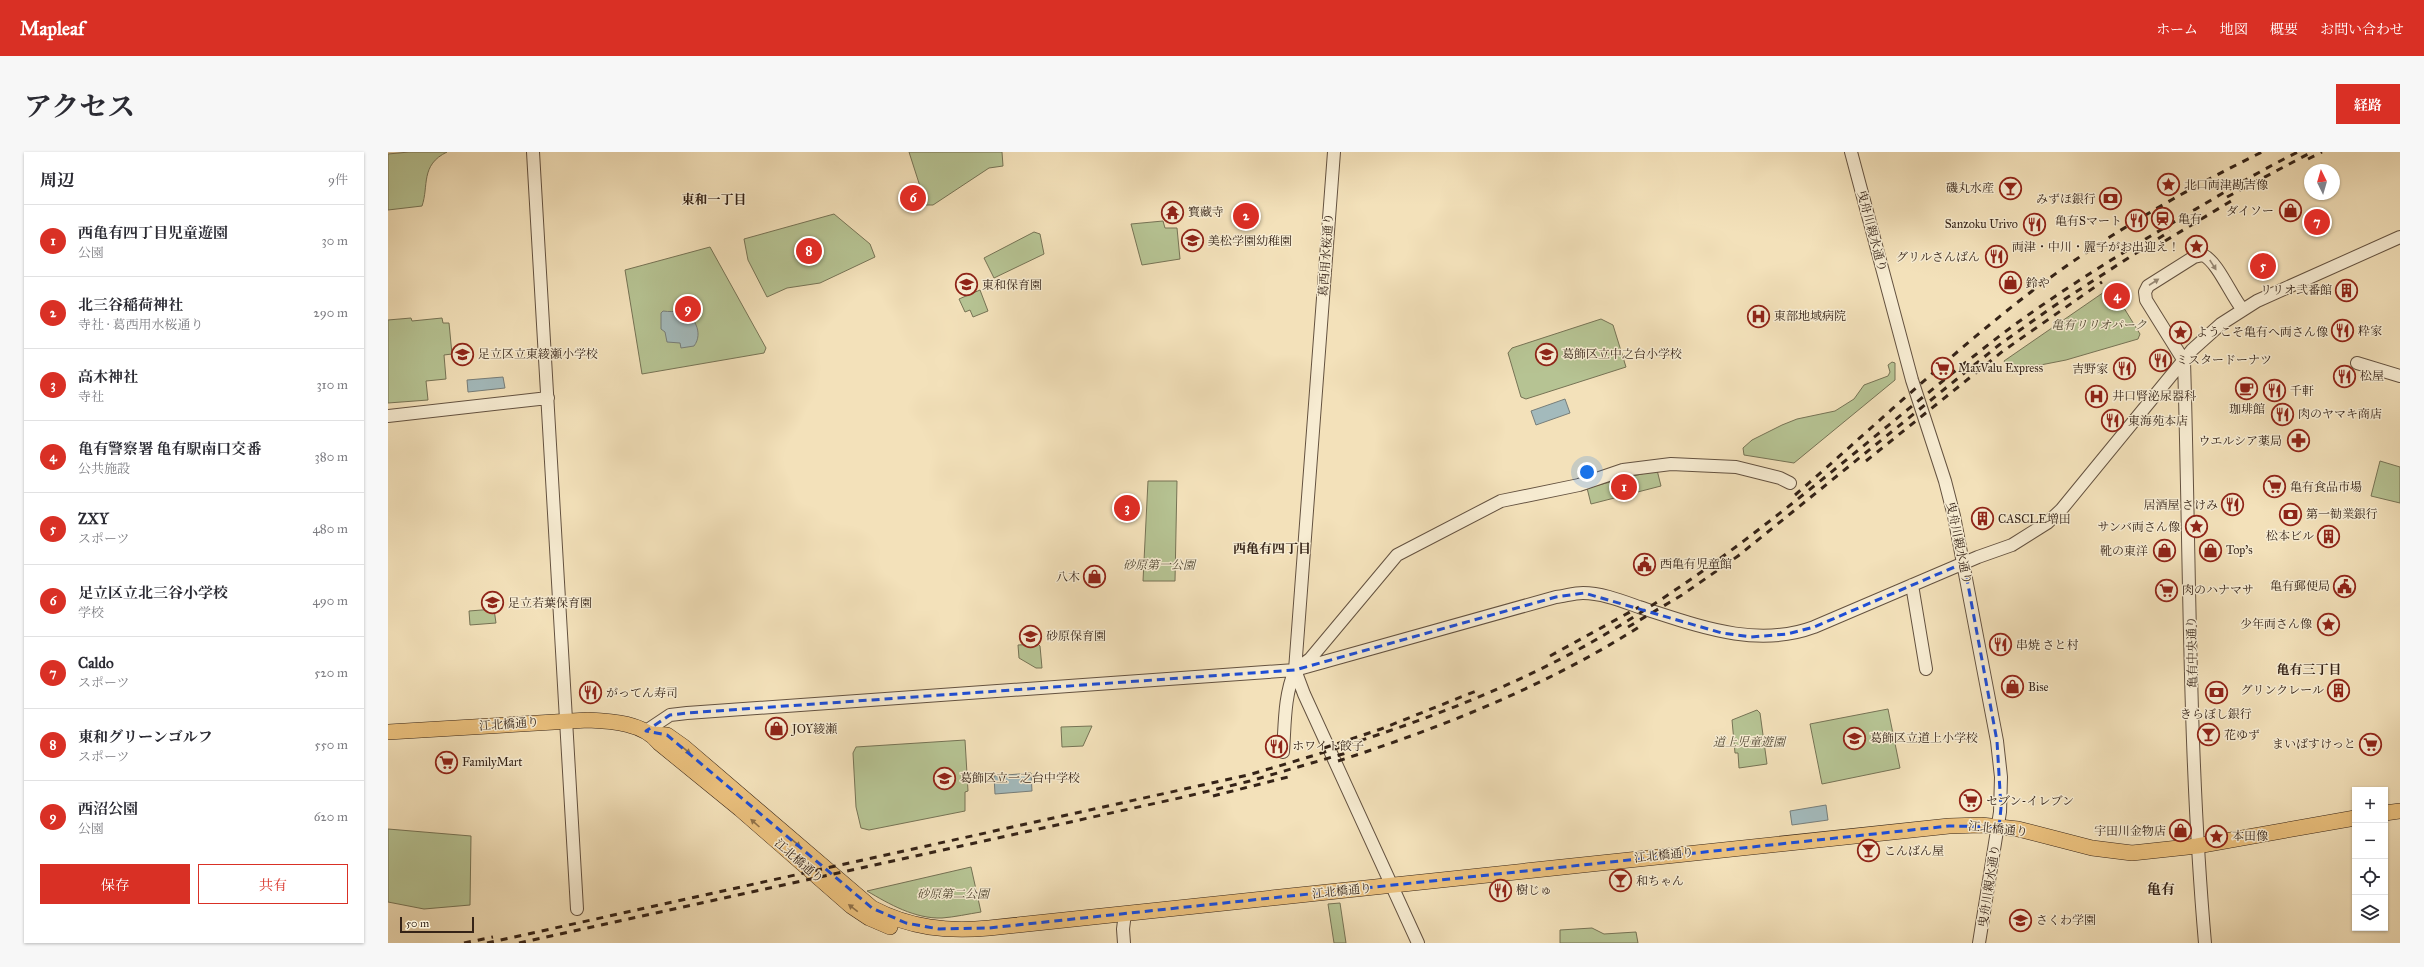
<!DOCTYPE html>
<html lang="ja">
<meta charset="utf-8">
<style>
body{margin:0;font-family:"IM FELL Great Primer","Noto Serif JP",serif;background:#f7f7f7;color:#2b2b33}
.controls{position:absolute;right:12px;bottom:12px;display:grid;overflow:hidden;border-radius:0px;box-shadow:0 1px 3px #0004}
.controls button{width:36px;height:36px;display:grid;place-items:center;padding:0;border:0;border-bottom:1px solid #e1e1e2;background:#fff;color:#2b2b33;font:20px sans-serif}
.compass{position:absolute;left:1916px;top:12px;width:36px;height:36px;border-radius:50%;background:#fff;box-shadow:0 1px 3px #0004;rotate:355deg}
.scale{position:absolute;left:12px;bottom:10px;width:74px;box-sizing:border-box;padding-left:4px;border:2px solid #352317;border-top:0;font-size:11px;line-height:14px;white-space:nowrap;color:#352317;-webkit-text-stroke:3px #f7ecd2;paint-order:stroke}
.you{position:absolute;left:1199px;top:320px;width:14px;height:14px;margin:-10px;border:3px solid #fff;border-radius:50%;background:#1a73e8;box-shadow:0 0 0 6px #1a73e833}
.badge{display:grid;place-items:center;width:26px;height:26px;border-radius:50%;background:#d93025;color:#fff;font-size:13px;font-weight:700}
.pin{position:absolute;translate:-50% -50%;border:2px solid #fff;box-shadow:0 1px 4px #0006}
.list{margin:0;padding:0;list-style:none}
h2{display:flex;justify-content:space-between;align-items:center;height:52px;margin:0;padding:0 16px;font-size:17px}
h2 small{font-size:13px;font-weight:400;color:#7c7c81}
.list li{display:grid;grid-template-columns:26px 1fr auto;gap:12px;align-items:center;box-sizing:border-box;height:72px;padding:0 16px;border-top:1px solid #e1e1e2}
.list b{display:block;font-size:15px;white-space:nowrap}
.list p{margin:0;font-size:13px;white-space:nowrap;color:#7c7c81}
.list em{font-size:13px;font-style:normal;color:#7c7c81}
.actions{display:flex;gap:8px;padding:12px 16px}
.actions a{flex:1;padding:9px 0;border:1px solid #d93025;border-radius:0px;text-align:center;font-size:14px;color:#d93025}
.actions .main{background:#d93025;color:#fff}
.icon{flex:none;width:22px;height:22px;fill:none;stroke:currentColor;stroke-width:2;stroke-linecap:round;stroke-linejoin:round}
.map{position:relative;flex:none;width:2012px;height:791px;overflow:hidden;border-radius:0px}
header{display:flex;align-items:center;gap:24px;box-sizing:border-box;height:56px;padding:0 20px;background:#d93025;color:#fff}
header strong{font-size:19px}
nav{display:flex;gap:22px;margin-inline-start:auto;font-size:14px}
.intro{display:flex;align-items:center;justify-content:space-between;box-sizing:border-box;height:96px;padding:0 24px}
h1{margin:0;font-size:28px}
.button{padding:10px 18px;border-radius:0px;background:#d93025;color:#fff;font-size:14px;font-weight:700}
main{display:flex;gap:24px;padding:0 24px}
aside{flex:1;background:#fff;border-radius:0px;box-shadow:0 1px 3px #0004}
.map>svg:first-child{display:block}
</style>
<header>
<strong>Mapleaf</strong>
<nav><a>ホーム</a><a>地図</a><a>概要</a><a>お問い合わせ</a></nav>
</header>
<div class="intro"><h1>アクセス</h1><a class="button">経路</a></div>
<main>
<aside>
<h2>周辺<small>9件</small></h2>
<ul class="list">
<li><span class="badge">1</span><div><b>西亀有四丁目児童遊園</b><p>公園</p></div><em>30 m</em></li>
<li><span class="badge">2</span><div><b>北三谷稲荷神社</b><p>寺社 · 葛西用水桜通り</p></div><em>290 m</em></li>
<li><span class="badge">3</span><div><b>高木神社</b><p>寺社</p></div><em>310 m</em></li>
<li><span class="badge">4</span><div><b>亀有警察署 亀有駅南口交番</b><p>公共施設</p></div><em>380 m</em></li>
<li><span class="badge">5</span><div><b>ZXY</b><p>スポーツ</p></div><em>480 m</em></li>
<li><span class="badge">6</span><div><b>足立区立北三谷小学校</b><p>学校</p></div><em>490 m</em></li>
<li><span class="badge">7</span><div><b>Caldo</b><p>スポーツ</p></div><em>520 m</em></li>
<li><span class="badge">8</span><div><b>東和グリーンゴルフ</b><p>スポーツ</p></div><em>550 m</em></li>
<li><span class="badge">9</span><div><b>西沼公園</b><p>公園</p></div><em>620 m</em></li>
</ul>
<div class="actions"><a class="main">保存</a><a>共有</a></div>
</aside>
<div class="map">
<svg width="2012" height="791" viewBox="0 0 2012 791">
<rect width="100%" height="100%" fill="#f3e1ba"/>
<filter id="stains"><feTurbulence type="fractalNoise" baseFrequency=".005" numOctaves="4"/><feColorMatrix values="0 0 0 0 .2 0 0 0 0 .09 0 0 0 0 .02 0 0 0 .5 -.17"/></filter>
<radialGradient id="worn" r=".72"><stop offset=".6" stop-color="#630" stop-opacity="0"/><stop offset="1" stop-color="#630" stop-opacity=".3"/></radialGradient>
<!-- green -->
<path fill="#b6c393" stroke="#767355" d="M21,0H59C32,13 41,34 34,54L0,58V2Z
M521,0H614L615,14L601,16L545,53H538Z
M446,62L482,92L487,105L432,131L399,136L379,145L360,108L356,87Z
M775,69L777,76H789L792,107L754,113L743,72Z
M646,80L652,82L656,102L606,126L596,106Z
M322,95L378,196L376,201L254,222L237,118Z
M592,138L600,159L585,165L582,158L577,160L571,147Z
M1719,138L1726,151L1731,148L1752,182L1750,187L1678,208L1622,219L1616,209Z
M23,166L24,169L54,166L55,171H61L64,202L56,203L58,227L38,229L40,248L0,251V168Z
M1213,167L1225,173L1238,215L1138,247L1133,245L1120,201L1124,196Z
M1504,210L1507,211V228L1406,311L1356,303L1355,296L1364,288L1394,273L1409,267L1447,259L1466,247L1476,233L1500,224L1502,220L1500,213Z
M1992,309L2012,315V351L1983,344Z
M1269,318L1273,334L1203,352L1199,336Z
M760,329H789L787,429H755Z
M106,457L108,471L82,473L81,459Z
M650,492L652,494L654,516H648L631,506L630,493Z
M1500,557L1512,616L1434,632L1422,572Z
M1369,558L1372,561L1379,612L1351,616L1350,601H1347L1344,568Z
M704,574L695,594L674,595L673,575Z
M577,588L580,639L577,640V659L481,678L473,676L468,655L465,601L468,595Z
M0,677L83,684L82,753L36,757L0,750Z
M583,715L593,760C580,762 567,765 554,766C527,767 501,752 479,739Z
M952,751L958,791H946L940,752Z
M1204,776L1216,782L1248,780L1250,791H1172V778Z"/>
<!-- water -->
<path fill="#a3babc" stroke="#777e7a" d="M275,159C281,160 286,159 292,160C306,162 316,181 306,194L293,196L292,191L279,190L277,180L273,177V161Z
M115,225L117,236L80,240L79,228Z
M1177,247L1182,261L1148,273L1143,259Z
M643,621L644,639L607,642L606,624Z
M1438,653L1440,668L1404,673L1402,659Z"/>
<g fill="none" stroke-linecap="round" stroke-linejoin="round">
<defs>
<path id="minor" d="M145,0L189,757
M946,0L907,518L916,542L1030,791
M1463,0L1524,228L1557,329L1566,364L1609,589L1613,625L1612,660L1591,791
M1796,209C1802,403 1800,598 1817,791
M1796,209L1758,148L1757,140L1760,134L1806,105L1815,103C1830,110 1843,144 1855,158
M1969,211L2012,224
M0,264L160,246
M1524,433L1538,517
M258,579L282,563L299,561L907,518L922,507L1009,403L1113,349L1191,333L1235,318L1283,312L1348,315L1392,326L1402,331
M895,600C897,572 896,544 907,518L1168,445C1177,444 1186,441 1195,441C1214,441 1234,449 1251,455C1308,473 1367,497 1426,475L1590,405L1624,393L1659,371L1673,358L1804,198L1833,172L1869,149L2012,85
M736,791L735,777L737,761"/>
<path id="major" d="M0,580L200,568C224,569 256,571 271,591L352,657L463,754L481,766L502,775
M264,582L279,583L296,595L484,756C522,776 560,780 601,776L1561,674L1593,673L1630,677L1704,696L1744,701L1809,694L1967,666
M1997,661L2012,659"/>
</defs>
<!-- minor casing -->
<use href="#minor" stroke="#645240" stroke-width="14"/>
<!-- major casing -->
<use href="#major" stroke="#352317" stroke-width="16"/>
<!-- minor -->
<use href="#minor" stroke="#f7ecd2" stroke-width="12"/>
<!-- major -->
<use href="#major" stroke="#eac07d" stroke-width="15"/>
<!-- rail -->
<path stroke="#352317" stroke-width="3" stroke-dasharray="7 7" stroke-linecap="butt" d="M1920,7L1934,0
M1839,45L1924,0
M1777,89L1848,46
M1478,309L1615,199L1714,130
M1407,343C1487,274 1564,200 1648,136C1719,83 1795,39 1874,0
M1240,475L1294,443L1350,404L1611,193L1663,156L1782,79
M1162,504L1251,455
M936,596L993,577L1088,539
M950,609C1055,575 1161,533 1254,473
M825,644L900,625
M76,791L105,785
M99,791L860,623C984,587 1109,547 1221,480C1360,398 1478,288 1605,189C1662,145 1724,107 1786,70C1827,46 1867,21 1910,0
M131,791L796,645L862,629L958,601"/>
</g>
<!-- one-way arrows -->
<defs><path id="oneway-solid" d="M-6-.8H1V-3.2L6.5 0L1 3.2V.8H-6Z"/></defs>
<g fill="#968874">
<use href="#oneway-solid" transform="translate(1825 113) rotate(57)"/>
<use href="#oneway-solid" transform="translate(1766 130) rotate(-33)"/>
</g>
<g fill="#90724a">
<use href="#oneway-solid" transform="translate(298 598) rotate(39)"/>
<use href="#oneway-solid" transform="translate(367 671) rotate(-138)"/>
<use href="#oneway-solid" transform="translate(408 691) rotate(41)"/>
<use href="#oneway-solid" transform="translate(465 756) rotate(-143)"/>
</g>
<!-- marked area -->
<path fill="none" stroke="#1d4ed8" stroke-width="3" stroke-dasharray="8 5" stroke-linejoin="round" d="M1576,411L1609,589L1613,656L1611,675L1561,674L601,776L551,777L518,771L484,756L279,583L258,579L282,563L299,561L907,518L1168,445L1196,441L1334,481L1363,485L1399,482L1426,475Z"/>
<!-- icons -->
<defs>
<symbol id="sight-ring" viewBox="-11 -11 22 22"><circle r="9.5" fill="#f7ecd2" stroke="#8f2418" stroke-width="1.5"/><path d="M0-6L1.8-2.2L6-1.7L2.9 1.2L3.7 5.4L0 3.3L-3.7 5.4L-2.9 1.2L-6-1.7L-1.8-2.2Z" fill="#8f2418"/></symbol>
<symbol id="bar-ring" viewBox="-11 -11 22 22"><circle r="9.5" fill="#f7ecd2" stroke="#8f2418" stroke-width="1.5"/><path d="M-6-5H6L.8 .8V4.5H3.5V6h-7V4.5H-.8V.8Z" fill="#8f2418"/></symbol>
<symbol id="bank-ring" viewBox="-11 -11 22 22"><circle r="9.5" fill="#f7ecd2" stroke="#8f2418" stroke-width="1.5"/><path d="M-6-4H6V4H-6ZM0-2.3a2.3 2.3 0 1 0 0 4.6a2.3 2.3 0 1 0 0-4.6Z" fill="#8f2418"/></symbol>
<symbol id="shop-ring" viewBox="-11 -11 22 22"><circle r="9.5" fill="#f7ecd2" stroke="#8f2418" stroke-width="1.5"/><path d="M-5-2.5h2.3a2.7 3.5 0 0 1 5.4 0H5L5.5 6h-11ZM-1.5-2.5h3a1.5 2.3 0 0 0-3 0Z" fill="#8f2418"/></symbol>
<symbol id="temple-ring" viewBox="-11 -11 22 22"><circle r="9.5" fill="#f7ecd2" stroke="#8f2418" stroke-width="1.5"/><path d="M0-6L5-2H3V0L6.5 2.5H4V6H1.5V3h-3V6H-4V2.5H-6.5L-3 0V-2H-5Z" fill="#8f2418"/></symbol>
<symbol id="station-ring" viewBox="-11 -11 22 22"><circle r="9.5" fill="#f7ecd2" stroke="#8f2418" stroke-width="1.5"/><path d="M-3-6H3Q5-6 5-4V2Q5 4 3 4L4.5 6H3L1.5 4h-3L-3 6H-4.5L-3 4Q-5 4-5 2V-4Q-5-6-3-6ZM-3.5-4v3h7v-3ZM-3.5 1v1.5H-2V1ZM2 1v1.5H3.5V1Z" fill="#8f2418"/></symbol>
<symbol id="restaurant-ring" viewBox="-11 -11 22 22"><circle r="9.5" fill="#f7ecd2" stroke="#8f2418" stroke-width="1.5"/><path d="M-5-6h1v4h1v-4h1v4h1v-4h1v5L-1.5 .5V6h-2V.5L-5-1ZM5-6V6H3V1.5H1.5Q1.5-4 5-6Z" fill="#8f2418"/></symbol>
<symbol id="school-ring" viewBox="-11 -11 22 22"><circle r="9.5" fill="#f7ecd2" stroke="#8f2418" stroke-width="1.5"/><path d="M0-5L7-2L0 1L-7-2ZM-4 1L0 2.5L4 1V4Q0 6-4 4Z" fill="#8f2418"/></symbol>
<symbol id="building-ring" viewBox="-11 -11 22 22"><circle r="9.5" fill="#f7ecd2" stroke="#8f2418" stroke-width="1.5"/><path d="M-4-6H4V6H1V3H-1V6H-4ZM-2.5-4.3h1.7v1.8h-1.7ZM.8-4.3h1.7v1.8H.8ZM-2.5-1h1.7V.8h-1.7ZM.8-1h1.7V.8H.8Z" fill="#8f2418"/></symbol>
<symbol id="hospital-ring" viewBox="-11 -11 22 22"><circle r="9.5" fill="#f7ecd2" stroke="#8f2418" stroke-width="1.5"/><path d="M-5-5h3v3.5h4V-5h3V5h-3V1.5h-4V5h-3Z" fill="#8f2418"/></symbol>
<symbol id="supermarket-ring" viewBox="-11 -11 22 22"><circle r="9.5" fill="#f7ecd2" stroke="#8f2418" stroke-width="1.5"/><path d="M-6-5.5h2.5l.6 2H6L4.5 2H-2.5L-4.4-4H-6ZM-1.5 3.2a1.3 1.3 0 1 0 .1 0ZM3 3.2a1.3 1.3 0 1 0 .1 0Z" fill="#8f2418"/></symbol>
<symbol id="cafe-ring" viewBox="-11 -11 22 22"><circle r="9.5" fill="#f7ecd2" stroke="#8f2418" stroke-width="1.5"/><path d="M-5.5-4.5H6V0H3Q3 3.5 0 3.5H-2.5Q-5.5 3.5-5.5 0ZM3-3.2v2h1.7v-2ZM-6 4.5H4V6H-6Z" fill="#8f2418"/></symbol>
<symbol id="pharmacy-ring" viewBox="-11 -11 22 22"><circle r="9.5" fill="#f7ecd2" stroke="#8f2418" stroke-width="1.5"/><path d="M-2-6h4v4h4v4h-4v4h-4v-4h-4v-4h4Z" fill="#8f2418"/></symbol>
<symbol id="civic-ring" viewBox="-11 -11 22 22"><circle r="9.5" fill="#f7ecd2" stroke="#8f2418" stroke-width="1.5"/><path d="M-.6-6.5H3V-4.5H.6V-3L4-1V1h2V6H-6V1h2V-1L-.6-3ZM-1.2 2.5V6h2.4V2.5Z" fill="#8f2418"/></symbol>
</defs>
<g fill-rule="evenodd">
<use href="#sight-ring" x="1768" y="20" width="25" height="25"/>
<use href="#bar-ring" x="1610" y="24" width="25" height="25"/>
<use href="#bank-ring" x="1710" y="34" width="25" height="25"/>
<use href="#shop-ring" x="1890" y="46" width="25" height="25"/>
<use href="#temple-ring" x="772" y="48" width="25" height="25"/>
<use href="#station-ring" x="1762" y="54" width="25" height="25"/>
<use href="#restaurant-ring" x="1736" y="56" width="25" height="25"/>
<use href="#restaurant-ring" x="1634" y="60" width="25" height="25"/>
<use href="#school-ring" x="792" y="76" width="25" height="25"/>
<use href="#sight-ring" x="1796" y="82" width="25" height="25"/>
<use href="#restaurant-ring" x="1596" y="92" width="25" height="25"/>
<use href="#shop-ring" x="1610" y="118" width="25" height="25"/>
<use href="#school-ring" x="566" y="120" width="25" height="25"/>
<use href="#building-ring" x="1946" y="126" width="25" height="25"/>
<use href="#hospital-ring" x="1358" y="152" width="25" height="25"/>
<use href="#restaurant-ring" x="1942" y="166" width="25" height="25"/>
<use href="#sight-ring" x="1780" y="168" width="25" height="25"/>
<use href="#school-ring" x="62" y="190" width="25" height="25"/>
<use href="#school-ring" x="1146" y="190" width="25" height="25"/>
<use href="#restaurant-ring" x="1760" y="196" width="25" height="25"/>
<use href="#supermarket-ring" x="1542" y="204" width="25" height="25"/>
<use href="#restaurant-ring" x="1724" y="204" width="25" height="25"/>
<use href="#restaurant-ring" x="1944" y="212" width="25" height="25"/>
<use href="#cafe-ring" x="1846" y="224" width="25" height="25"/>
<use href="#restaurant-ring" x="1874" y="226" width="25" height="25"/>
<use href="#hospital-ring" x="1696" y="232" width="25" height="25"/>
<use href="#restaurant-ring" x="1882" y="250" width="25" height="25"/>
<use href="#restaurant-ring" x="1712" y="256" width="25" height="25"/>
<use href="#pharmacy-ring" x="1898" y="276" width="25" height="25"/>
<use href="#supermarket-ring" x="1874" y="322" width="25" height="25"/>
<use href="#restaurant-ring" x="1832" y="340" width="25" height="25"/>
<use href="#bank-ring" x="1890" y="350" width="25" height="25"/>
<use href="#building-ring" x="1582" y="354" width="25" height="25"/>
<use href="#sight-ring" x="1796" y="362" width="25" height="25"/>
<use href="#building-ring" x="1928" y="372" width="25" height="25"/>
<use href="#shop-ring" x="1810" y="386" width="25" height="25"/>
<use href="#shop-ring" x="1764" y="386" width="25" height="25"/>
<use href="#civic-ring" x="1244" y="400" width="25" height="25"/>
<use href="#shop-ring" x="694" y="412" width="25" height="25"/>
<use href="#civic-ring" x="1944" y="422" width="25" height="25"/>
<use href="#supermarket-ring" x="1766" y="426" width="25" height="25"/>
<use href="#school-ring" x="92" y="438" width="25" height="25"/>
<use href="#sight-ring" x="1928" y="460" width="25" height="25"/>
<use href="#school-ring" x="630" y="472" width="25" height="25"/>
<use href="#restaurant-ring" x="1600" y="480" width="25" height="25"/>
<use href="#shop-ring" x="1612" y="522" width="25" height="25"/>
<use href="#building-ring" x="1938" y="526" width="25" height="25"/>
<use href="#restaurant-ring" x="190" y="528" width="25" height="25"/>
<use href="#bank-ring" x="1816" y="528" width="25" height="25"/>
<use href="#shop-ring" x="376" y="564" width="25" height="25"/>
<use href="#bar-ring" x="1808" y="570" width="25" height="25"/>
<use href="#school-ring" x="1454" y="574" width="25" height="25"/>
<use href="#supermarket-ring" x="1970" y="580" width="25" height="25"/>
<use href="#restaurant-ring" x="876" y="582" width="25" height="25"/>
<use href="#supermarket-ring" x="46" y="598" width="25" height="25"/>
<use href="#school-ring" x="544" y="614" width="25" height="25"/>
<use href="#supermarket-ring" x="1570" y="636" width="25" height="25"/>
<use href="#shop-ring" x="1780" y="666" width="25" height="25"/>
<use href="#sight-ring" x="1816" y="672" width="25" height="25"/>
<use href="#bar-ring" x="1468" y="686" width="25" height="25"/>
<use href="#bar-ring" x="1220" y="716" width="25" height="25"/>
<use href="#restaurant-ring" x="1100" y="726" width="25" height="25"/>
<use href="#school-ring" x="1620" y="756" width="25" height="25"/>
</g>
<g text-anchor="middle" stroke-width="3" stroke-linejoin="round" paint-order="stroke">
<!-- poi labels -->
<g font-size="12" fill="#352317" stroke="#f7ecd2" text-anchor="start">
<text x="1796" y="37">北口両津勘吉像</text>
<text x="1606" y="40" text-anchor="end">磯丸水産</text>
<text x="1708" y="51" text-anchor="end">みずほ銀行</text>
<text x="1886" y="63" text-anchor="end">ダイソー</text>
<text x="800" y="64">寳藏寺</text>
<text x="1790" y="71">亀有</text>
<text x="1734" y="73" text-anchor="end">亀有Sマート</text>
<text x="1630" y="76" text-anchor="end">Sanzoku Urivo</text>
<text x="820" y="93">美松学園幼稚園</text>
<text x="1792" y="99" text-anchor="end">両津・中川・麗子がお出迎え！</text>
<text x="1592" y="109" text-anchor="end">グリルさんばん</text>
<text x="1638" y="135">鈴や</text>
<text x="594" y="137">東和保育園</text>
<text x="1944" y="142" text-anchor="end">リリオ弐番館</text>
<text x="1386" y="168">東部地域病院</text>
<text x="1970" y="183">粋家</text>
<text x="1808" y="184">ようこそ亀有へ両さん像</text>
<text x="90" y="206">足立区立東綾瀬小学校</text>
<text x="1174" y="206">葛飾区立中之台小学校</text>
<text x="1788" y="212">ミスタードーナツ</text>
<text x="1570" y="220">MaxValu Express</text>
<text x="1720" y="221" text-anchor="end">吉野家</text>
<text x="1972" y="228">松屋</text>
<text x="1902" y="243">千軒</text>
<text x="1724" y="248">井口腎泌尿器科</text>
<text x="1859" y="261" text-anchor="middle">珈琲館</text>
<text x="1910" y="266">肉のヤマキ商店</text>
<text x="1740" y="273">東海苑本店</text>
<text x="1894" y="293" text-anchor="end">ウエルシア薬局</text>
<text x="1902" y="339">亀有食品市場</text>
<text x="1830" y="357" text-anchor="end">居酒屋 さけみ</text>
<text x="1918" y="366">第一勧業銀行</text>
<text x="1610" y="371">CASCLE増田</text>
<text x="1792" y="379" text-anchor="end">サンバ両さん像</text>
<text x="1926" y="388" text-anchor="end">松本ビル</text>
<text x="1838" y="402">Top’s</text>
<text x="1760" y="403" text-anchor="end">靴の東洋</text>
<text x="1272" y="416">西亀有児童館</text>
<text x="692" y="429" text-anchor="end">八木</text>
<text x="1942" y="438" text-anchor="end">亀有郵便局</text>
<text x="1794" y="442">肉のハナマサ</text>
<text x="120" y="455">足立若葉保育園</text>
<text x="1924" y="476" text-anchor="end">少年両さん像</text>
<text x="658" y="488">砂原保育園</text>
<text x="1628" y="497">串焼 さと村</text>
<text x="1640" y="539">Bise</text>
<text x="1936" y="542" text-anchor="end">グリンクレール</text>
<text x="218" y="545">がってん寿司</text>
<text x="1828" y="566" text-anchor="middle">きらぼし銀行</text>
<text x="404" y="581">JOY綾瀬</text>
<text x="1836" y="587">花ゆず</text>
<text x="1482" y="590">葛飾区立道上小学校</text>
<text x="1968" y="596" text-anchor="end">まいばすけっと</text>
<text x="904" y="598">ホワイト餃子</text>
<text x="74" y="614">FamilyMart</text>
<text x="572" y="630">葛飾区立一之台中学校</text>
<text x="1598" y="653">セブン-イレブン</text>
<text x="1778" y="683" text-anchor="end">宇田川金物店</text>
<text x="1844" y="688">本田像</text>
<text x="1496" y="703">こんばん屋</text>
<text x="1248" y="733">和ちゃん</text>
<text x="1128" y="742">樹じゅ</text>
<text x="1648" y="772">さくわ学園</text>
</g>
<!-- street labels -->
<g font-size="12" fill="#352317" stroke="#f7ecd2">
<text transform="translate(1484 79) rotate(75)" y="4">曳舟川親水通り</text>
<text transform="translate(938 103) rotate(-86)" y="4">葛西用水桜通り</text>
<text transform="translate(1571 391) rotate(78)" y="4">曳舟川親水通り</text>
<text transform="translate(1804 500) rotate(-91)" y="4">亀有中央通り</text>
<text transform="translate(121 572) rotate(-4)" y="4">江北橋通り</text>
<text transform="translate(1610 677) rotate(6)" y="4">江北橋通り</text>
<text transform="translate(1276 703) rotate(-6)" y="4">江北橋通り</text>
<text transform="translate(411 709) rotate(41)" y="4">江北橋通り</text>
<text transform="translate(1601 734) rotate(-81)" y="4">曳舟川親水通り</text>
<text transform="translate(954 739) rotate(-6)" y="4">江北橋通り</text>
</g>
<!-- park labels -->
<g font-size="12" font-style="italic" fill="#554b36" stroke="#f7ecd2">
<text x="1711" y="177">亀有リリオパーク</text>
<text x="771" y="417">砂原第一公園</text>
<text x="1361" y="594">道上児童遊園</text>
<text x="565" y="746">砂原第二公園</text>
</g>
<!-- neighbourhood labels -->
<g font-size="13" font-weight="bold" fill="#352317" stroke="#f7ecd2">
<text x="326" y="52">東和一丁目</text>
<text x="884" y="401">西亀有四丁目</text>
<text x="1921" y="522">亀有三丁目</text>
</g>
<!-- quarter labels -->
<g font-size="14" font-weight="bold" fill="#352317" stroke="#f7ecd2">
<text x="1773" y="742">亀有</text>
</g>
</g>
<rect width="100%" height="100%" filter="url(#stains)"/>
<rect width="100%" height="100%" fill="url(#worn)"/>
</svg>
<div class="controls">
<button>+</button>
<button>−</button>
<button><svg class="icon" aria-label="locate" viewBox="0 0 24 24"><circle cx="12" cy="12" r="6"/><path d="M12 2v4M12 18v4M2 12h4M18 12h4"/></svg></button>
<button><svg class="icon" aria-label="layers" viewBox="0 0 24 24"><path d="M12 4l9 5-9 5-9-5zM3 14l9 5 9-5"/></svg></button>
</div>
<svg class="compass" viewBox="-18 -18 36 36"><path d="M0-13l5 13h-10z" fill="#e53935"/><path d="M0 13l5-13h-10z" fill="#7c7c81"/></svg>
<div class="scale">50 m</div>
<div class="you"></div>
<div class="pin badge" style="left:1236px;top:335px">1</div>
<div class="pin badge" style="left:858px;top:64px">2</div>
<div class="pin badge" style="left:739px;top:356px">3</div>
<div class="pin badge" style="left:1729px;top:144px">4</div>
<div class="pin badge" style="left:1875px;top:114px">5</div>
<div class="pin badge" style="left:525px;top:46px">6</div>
<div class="pin badge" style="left:1929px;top:70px">7</div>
<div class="pin badge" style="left:421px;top:99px">8</div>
<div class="pin badge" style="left:300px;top:157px">9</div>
</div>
</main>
